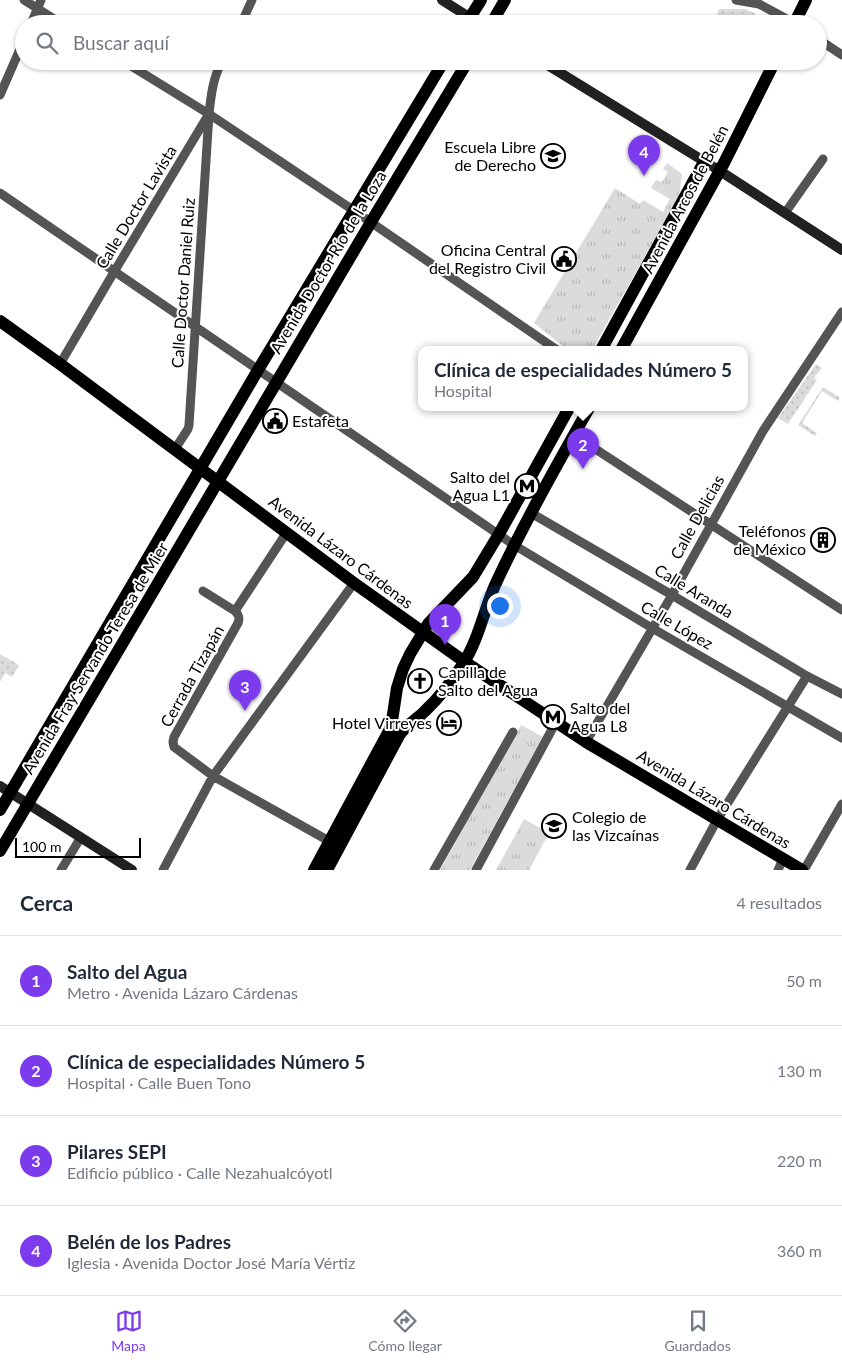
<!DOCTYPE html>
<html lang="es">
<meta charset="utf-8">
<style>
body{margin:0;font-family:Lato,sans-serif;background:#f2f2f3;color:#1f2937}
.scale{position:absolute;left:15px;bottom:12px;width:126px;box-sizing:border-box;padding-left:5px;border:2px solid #000;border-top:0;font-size:14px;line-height:18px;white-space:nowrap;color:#000;-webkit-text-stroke:4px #fff;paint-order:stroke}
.you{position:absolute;left:499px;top:605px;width:18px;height:18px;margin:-12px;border:4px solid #fff;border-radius:50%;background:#1a73e8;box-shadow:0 0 0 8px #1a73e833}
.badge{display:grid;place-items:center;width:32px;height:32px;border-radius:50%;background:#7c3aed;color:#fff;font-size:16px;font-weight:700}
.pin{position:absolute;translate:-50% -41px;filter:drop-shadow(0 1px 2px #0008)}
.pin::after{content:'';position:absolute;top:26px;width:18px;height:15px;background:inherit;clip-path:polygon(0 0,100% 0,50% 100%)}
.popup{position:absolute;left:418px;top:346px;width:330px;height:65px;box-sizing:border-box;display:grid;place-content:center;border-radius:10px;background:#fff;filter:drop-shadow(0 1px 4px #0005);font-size:16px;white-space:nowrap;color:#747a83}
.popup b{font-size:19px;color:#1f2937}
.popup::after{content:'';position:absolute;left:50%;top:100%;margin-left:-10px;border:10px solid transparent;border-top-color:#fff}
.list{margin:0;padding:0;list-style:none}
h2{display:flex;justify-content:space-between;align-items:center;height:65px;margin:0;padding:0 20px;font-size:21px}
h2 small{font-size:16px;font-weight:400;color:#747a83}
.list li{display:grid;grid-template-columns:32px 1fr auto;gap:15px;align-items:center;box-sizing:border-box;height:90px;padding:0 20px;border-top:1px solid #e0e1e3}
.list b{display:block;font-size:19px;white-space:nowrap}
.list p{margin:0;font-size:16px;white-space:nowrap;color:#747a83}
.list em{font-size:16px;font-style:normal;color:#747a83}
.icon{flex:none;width:28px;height:28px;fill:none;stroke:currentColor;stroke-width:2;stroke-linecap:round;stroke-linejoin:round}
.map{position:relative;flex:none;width:842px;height:870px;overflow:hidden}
.search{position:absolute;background:#fff;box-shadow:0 1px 4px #0004;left:15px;right:15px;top:15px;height:55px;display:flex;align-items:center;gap:12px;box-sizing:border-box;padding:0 18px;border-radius:28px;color:#747a83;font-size:19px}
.sheet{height:425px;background:#fff}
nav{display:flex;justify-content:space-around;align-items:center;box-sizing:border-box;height:70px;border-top:1px solid #e0e1e3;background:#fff;font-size:14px;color:#747a83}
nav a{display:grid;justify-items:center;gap:2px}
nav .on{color:#7c3aed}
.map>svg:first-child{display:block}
</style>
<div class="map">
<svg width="842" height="870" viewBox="0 0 842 870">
<defs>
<pattern id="grass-dots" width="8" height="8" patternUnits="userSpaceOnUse" patternTransform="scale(1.25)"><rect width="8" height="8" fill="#dbdbdb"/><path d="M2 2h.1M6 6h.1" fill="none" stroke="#bababa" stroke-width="1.8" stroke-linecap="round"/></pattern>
<pattern id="park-tufts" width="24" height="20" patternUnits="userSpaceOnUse" patternTransform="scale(1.25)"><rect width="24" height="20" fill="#dbdbdb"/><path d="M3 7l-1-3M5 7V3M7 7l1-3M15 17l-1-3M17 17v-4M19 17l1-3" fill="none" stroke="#bababa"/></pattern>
</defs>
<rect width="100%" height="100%" fill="#fff"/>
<!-- grass -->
<path fill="url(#grass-dots)" d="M719,9H745L756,14L751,24H724L715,19Z
M816,364L822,368L814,378L817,380L788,424L778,418Z
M823,387L840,398L838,401L822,391L802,423L817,433L815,436L798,425Z
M0,654L19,665L12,677L5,673L0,682Z"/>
<!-- park -->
<path fill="url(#park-tufts)" d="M667,163L682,174L679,196L592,350H568L534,323L615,188L640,204L643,200L663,212L670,199L651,188L656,180L662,182L668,172L663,169Z
M521,725L543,737L470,870H440Z
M524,819L549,833L529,870H496Z"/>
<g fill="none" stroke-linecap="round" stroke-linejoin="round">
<!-- street -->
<path stroke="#545454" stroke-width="9" d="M24,0L62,24
M736,0L759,4L796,24
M31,24L41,0
M241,24L252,0
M818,39L842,55
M123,61L209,114L353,210L557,350
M0,95L24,40
M0,193L514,545L652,628L842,738
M785,213L823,159
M60,364L114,272L207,117
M574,435L842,610
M175,449L188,429L189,425L209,114C211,95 213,78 222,61
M531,513L672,595L807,676L842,694
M203,591L235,611C239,615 240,618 238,623L174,737L173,742L174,747L213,776L329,841
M235,611L287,532
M586,742L672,595L763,431L842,312
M61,870L81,837
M163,870L213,776L354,583
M434,870L513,732
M476,870L556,722
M690,870L717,820L807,676
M778,870L783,859
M804,870L842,804"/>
<!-- secondary -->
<path stroke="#212121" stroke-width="10" d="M442,0L480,24
M541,61L720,171L842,250
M0,786L132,870"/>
<!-- primary -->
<path stroke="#000" stroke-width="12" d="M466,24L481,0
M491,24L505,0
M794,24L806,0
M0,321L60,364L354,583L465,662L586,742L802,870
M601,350L704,162
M621,350L724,163L775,61
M0,810L258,370L444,61
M0,851L371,222L468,61
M314,870L390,729L392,721L397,688L403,669L410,654L428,624L473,577L499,534L569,408
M327,870L400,734C407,725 417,719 425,711C440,697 452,681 463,664C479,639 484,609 496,583C524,523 557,465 589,408"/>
</g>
<!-- icons -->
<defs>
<symbol id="school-ring" viewBox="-11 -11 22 22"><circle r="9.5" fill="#fff" stroke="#000" stroke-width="1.5"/><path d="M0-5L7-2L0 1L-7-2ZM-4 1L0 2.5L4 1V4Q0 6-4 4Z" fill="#000"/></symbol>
<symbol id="civic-ring" viewBox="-11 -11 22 22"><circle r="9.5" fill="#fff" stroke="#000" stroke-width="1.5"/><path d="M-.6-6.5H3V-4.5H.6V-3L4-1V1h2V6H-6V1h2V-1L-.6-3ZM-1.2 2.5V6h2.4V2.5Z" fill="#000"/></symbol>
<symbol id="metro-ring" viewBox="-11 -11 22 22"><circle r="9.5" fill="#fff" stroke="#000" stroke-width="1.5"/><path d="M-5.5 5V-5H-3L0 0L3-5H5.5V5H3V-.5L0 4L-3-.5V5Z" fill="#000"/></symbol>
<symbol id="building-ring" viewBox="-11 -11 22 22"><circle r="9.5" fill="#fff" stroke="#000" stroke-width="1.5"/><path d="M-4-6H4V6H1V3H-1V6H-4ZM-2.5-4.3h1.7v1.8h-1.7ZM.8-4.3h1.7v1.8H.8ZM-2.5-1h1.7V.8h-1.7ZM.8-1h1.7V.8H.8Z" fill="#000"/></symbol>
<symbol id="church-ring" viewBox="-11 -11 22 22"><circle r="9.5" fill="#fff" stroke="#000" stroke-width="1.5"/><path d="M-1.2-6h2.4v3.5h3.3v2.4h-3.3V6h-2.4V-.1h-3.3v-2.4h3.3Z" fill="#000"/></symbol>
<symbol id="hotel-ring" viewBox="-11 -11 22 22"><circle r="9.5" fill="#fff" stroke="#000" stroke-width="1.5"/><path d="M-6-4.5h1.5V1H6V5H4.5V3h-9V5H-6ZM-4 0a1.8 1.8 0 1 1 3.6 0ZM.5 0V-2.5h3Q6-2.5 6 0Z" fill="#000"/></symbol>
</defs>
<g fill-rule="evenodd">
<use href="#school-ring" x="539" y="142" width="28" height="28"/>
<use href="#civic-ring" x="550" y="245" width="28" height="28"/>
<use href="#civic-ring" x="261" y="407" width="28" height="28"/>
<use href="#metro-ring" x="513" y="472" width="28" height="28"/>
<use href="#building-ring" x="809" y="526" width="28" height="28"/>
<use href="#church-ring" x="406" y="667" width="28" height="28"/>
<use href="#metro-ring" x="539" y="703" width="28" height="28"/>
<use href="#hotel-ring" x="435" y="709" width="28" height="28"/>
<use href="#school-ring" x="540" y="812" width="28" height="28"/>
</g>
<g text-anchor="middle" stroke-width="4" stroke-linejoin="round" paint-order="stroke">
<!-- poi labels -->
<g font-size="16" fill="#000" stroke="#fff" text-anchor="end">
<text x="536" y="153">Escuela Libre<tspan x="536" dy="18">de Derecho</tspan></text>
<text x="546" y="256">Oficina Central<tspan x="546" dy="18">del Registro Civil</tspan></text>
<text x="292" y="427" text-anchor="start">Estafeta</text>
<text x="510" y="483">Salto del<tspan x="510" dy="18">Agua L1</tspan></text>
<text x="806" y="537">Teléfonos<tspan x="806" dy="18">de México</tspan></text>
<text x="438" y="678" text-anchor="start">Capilla de<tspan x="438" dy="18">Salto del Agua</tspan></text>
<text x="570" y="714" text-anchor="start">Salto del<tspan x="570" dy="18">Agua L8</tspan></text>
<text x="432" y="729">Hotel Virreyes</text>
<text x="572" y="823" text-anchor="start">Colegio de<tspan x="572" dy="18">las Vizcaínas</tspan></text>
</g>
<!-- street labels -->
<g font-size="16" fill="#000" stroke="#fff">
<text transform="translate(685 199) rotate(-62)" y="6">Avenida Arcos de Belén</text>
<text transform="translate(136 207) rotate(-59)" y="6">Calle Doctor Lavista</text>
<text transform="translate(328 262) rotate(-59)" y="6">Avenida Doctor Río de la Loza</text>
<text transform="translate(183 283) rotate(-86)" y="6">Calle Doctor Daniel Ruiz</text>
<text transform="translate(697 517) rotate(-61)" y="6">Calle Delicias</text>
<text transform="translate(341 552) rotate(37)" y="6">Avenida Lázaro Cárdenas</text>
<text transform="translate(694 591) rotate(31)" y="6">Calle Aranda</text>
<text transform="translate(677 625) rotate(30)" y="6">Calle López</text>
<text transform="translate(95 658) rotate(-59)" y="6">Avenida Fray Servando Teresa de Mier</text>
<text transform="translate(192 676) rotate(-61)" y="6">Cerrada Tizapán</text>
<text transform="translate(714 799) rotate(31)" y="6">Avenida Lázaro Cárdenas</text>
</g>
</g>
</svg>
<div class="scale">100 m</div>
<div class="you"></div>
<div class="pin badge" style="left:445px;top:645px">1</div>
<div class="pin badge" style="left:583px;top:469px">2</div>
<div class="popup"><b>Clínica de especialidades Número 5</b>Hospital</div>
<div class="pin badge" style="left:245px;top:711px">3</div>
<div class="pin badge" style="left:644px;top:176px">4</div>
<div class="search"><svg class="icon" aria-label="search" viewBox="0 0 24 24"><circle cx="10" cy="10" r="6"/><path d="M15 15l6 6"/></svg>Buscar aquí</div>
</div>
<section class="sheet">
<h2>Cerca<small>4 resultados</small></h2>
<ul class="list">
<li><span class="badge">1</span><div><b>Salto del Agua</b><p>Metro · Avenida Lázaro Cárdenas</p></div><em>50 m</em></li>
<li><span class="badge">2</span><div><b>Clínica de especialidades Número 5</b><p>Hospital · Calle Buen Tono</p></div><em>130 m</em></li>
<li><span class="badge">3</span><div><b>Pilares SEPI</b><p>Edificio público · Calle Nezahualcóyotl</p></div><em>220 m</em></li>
<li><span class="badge">4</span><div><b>Belén de los Padres</b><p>Iglesia · Avenida Doctor José María Vértiz</p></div><em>360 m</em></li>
</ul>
</section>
<nav>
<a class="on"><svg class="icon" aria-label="map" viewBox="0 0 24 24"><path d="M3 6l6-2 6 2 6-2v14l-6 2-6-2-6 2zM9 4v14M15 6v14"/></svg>Mapa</a>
<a><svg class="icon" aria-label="directions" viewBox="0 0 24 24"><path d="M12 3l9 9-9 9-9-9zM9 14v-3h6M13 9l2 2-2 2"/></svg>Cómo llegar</a>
<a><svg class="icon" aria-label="saved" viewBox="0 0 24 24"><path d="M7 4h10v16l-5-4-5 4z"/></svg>Guardados</a>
</nav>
